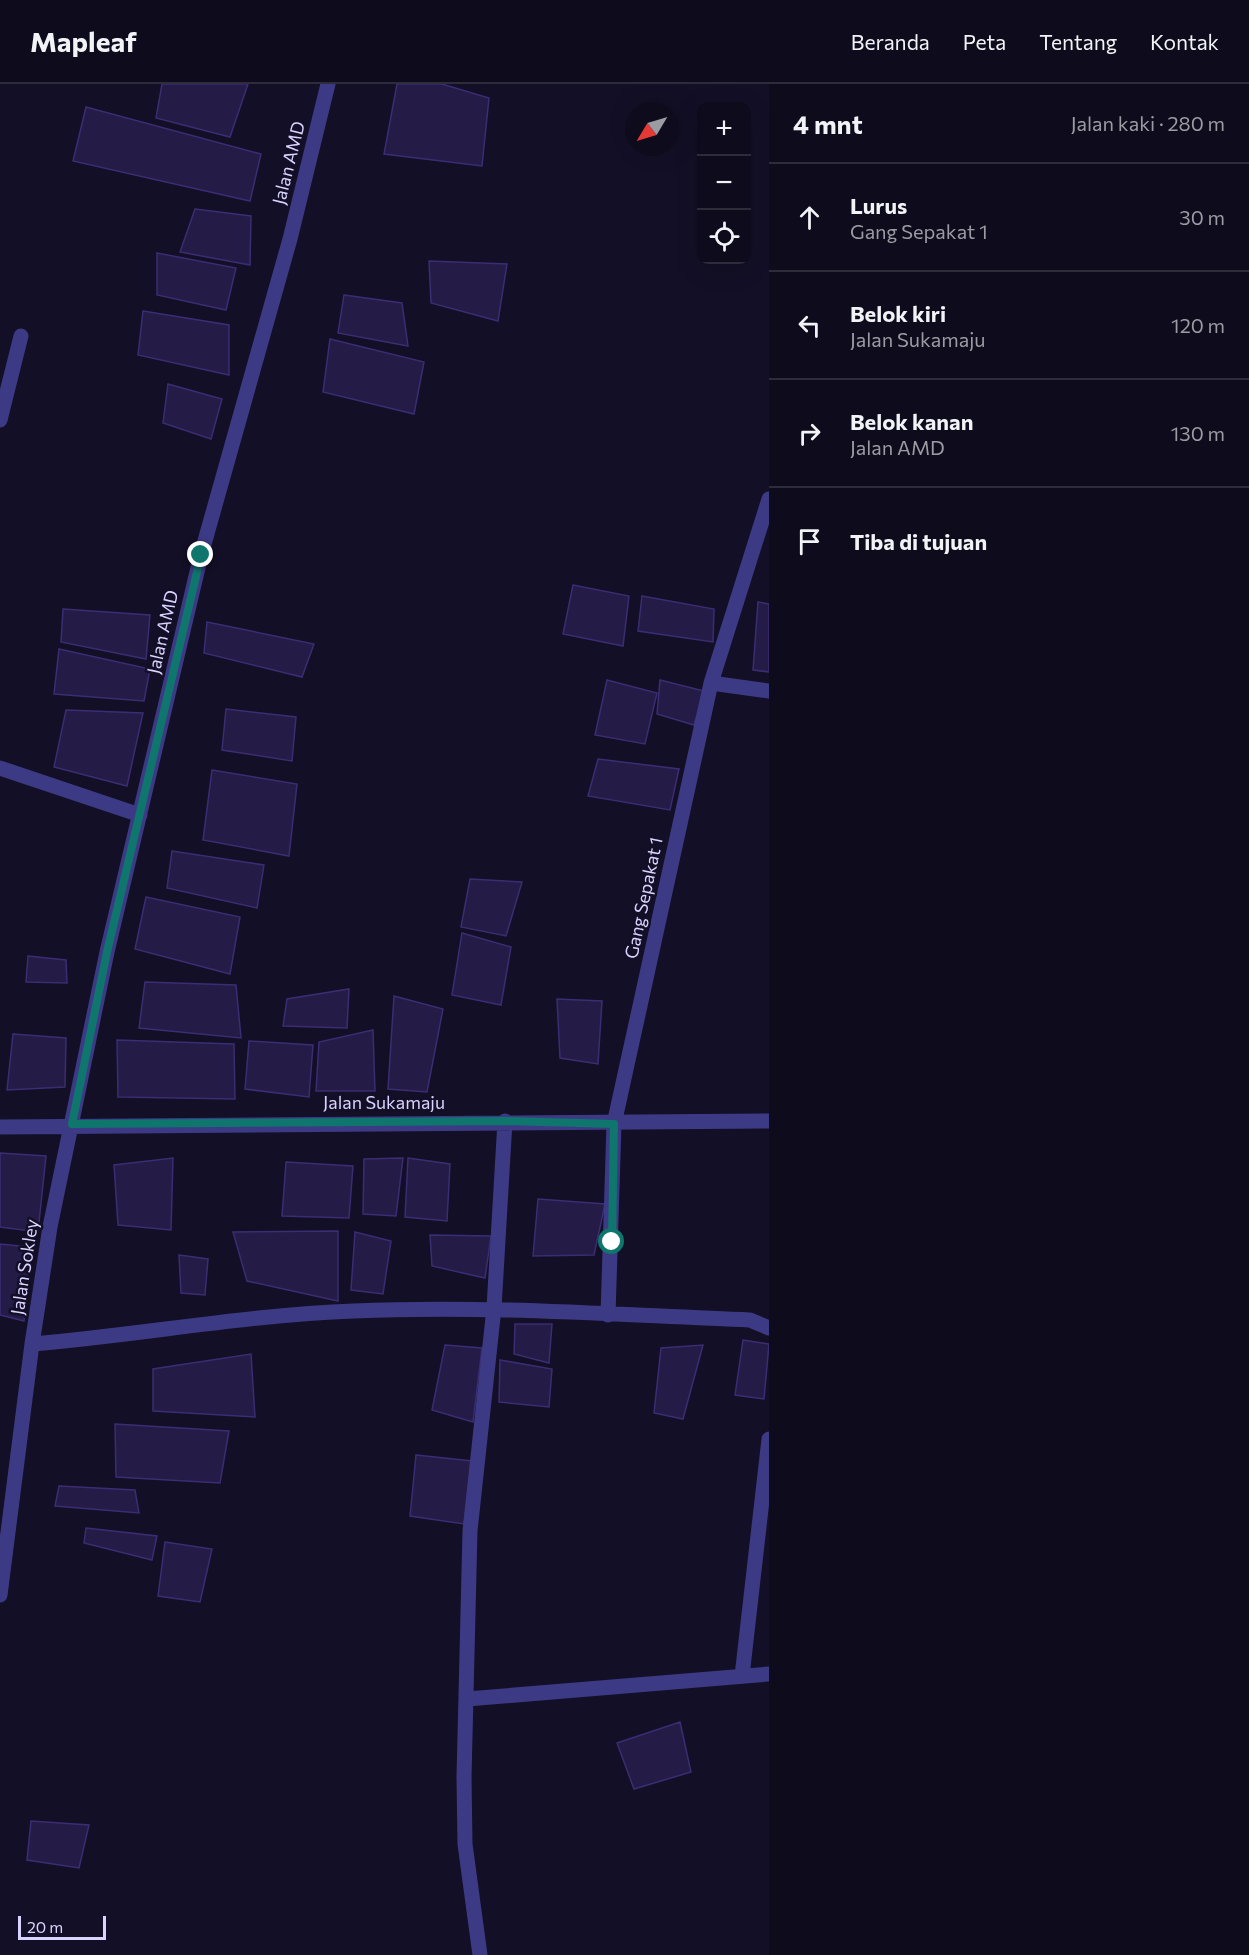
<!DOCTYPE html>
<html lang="id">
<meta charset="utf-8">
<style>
body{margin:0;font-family:Commissioner,sans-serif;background:#1c1929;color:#f1f3f6}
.controls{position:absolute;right:18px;top:18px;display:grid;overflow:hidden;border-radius:12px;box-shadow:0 6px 24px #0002}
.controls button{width:54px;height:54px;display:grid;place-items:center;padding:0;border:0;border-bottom:2px solid #2e2b3b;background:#0e0b1c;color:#f1f3f6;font:30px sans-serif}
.compass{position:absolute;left:625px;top:18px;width:54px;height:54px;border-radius:50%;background:#0e0b1c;box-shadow:0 6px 24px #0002;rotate:232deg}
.scale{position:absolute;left:18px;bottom:15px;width:88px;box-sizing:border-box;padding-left:6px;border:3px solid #d9d4ff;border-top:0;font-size:16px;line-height:21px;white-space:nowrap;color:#d9d4ff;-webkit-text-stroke:4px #130f26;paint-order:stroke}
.stop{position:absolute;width:18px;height:18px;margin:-14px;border:4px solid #0f766e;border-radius:50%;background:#fff}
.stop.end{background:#0f766e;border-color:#fff;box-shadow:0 2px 6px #0008}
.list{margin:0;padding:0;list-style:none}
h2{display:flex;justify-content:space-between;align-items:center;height:78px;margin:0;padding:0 24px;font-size:26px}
h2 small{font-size:20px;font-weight:400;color:#9b9ba3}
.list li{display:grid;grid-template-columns:39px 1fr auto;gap:18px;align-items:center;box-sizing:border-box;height:108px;padding:0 24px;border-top:2px solid #2e2b3b}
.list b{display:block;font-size:22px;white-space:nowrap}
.list p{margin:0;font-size:20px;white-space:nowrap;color:#9b9ba3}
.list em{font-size:20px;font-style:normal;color:#9b9ba3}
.icon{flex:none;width:33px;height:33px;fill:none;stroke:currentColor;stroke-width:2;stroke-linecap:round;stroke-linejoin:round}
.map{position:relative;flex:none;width:769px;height:1871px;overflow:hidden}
header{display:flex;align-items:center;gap:36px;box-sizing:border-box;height:84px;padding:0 30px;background:#0e0b1c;border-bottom:2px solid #2e2b3b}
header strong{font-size:28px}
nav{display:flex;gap:33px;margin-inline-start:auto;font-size:21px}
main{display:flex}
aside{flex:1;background:#0e0b1c}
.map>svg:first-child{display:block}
</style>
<header>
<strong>Mapleaf</strong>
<nav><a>Beranda</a><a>Peta</a><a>Tentang</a><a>Kontak</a></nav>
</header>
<main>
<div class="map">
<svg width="769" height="1871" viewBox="0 0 769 1871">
<rect width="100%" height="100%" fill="#130f26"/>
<!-- building -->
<path fill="#241b47" stroke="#3b2d73" stroke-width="1.5" d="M162,0H248L230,53L156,34Z
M397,0H442L489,14L482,82L384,70Z
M86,23L261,70L250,117L73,77Z
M195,125L251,132L250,181L180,168Z
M157,169L236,184L226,226L157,211Z
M429,177L507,180L498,237L431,219Z
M344,211L402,219L408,262L338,249Z
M143,227L229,241V291L138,271Z
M330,255L424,278L414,330L323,308Z
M168,300L222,315L211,355L163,339Z
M573,501L629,512L623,562L563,550Z
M642,512L714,525L713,558L638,547Z
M758,518L769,520V588L753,586Z
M63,525L150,531L146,575L61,558Z
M207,538L314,560L302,593L204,569Z
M59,565L150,585L144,617L54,610Z
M607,596L657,609L645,660L595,651Z
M660,596L704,607L694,641L657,630Z
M226,625L296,633L292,677L222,666Z
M66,626L143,629L127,702L54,683Z
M598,675L679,685L670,726L588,712Z
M212,686L297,700L289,772L203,756Z
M172,767L264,781L257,824L167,804Z
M470,795L522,798L506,852L461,843Z
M146,813L240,833L230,890L135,865Z
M462,849L511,863L501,921L452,911Z
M28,872L66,876L67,899L26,898Z
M145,898L236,901L241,954L139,944Z
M349,905L347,944L283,942L287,915Z
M394,912L443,925L427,1008L388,1005Z
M557,915L602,917L598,980L560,974Z
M373,946L375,1007H316L319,958Z
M13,950L66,954L65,1003L7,1006Z
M117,956L234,960L235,1015L118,1013Z
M249,957L313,961L309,1013L245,1005Z
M0,1069L46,1072L38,1148L0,1143Z
M173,1074L171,1146L118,1141L114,1081Z
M403,1074L396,1132L363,1130L364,1075Z
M408,1074L450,1080L447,1137L405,1133Z
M286,1078L353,1082L349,1134L282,1132Z
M538,1115L605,1120L594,1171L533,1172Z
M338,1147V1217L247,1197L233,1148Z
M355,1148L391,1157L383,1210L351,1206Z
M430,1151L491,1152L485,1194L432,1182Z
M0,1160L29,1163L24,1237L0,1231Z
M179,1171L208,1175L205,1211L181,1209Z
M515,1240H552L549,1279L514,1270Z
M743,1256L769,1260L764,1315L735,1311Z
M445,1261L482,1264L473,1338L432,1326Z
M703,1261L683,1335L654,1329L661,1264Z
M251,1270L255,1333L153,1327V1285Z
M500,1276L552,1285L549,1323L499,1318Z
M115,1340L229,1347L220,1399L116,1393Z
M416,1371L472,1377L464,1440L410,1432Z
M59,1402L135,1406L139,1429L55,1422Z
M86,1444L157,1452L152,1476L84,1459Z
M165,1458L212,1465L200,1518L158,1512Z
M680,1638L691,1688L634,1705L617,1659Z
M31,1737L89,1741L79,1784L27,1776Z"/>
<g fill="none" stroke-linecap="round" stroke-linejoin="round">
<!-- minor -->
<path stroke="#3d3a85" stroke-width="15" d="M0,336L21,252
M711,599L769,607
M0,684L140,731
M0,1043L769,1037
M608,1231L614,1040L711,599L769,415
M32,1260C140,1251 246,1231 354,1227C486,1221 618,1231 750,1236L769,1244
M0,1511L32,1260L50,1143L107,868L201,471L290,155L328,0
M742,1592L769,1355
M467,1615L769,1590
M480,1871L465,1760L464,1693L470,1447L494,1224L505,1037"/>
</g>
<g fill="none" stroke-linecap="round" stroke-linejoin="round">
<!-- route -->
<path stroke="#0f766e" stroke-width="8" d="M201,471L107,868L72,1040L505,1037L614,1040L612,1158"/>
</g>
<g text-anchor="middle" stroke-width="5" stroke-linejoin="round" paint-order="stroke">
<!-- street labels -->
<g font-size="18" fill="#d9d4ff" stroke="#130f26">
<text transform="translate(289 79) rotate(-76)" y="6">Jalan AMD</text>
<text transform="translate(163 548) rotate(-77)" y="6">Jalan AMD</text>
<text transform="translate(644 814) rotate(-78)" y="6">Gang Sepakat 1</text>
<text x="384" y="1025">Jalan Sukamaju</text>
<text transform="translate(25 1183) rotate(-81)" y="6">Jalan Sokley</text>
</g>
</g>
</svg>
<div class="controls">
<button>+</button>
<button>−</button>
<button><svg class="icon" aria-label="locate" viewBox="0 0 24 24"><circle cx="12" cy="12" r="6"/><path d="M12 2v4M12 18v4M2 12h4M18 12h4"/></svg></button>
</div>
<svg class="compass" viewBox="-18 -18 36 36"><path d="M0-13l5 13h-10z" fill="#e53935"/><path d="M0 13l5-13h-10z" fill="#9b9ba3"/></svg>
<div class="scale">20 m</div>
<div class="stop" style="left:612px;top:1158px"></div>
<div class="stop end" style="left:201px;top:471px"></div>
</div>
<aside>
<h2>4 mnt<small>Jalan kaki · 280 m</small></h2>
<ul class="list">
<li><svg class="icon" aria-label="ahead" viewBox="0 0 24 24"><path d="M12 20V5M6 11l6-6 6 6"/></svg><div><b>Lurus</b><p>Gang Sepakat 1</p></div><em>30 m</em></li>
<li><svg class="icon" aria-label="left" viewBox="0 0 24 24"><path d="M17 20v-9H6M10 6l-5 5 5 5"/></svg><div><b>Belok kiri</b><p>Jalan Sukamaju</p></div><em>120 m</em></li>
<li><svg class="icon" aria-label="right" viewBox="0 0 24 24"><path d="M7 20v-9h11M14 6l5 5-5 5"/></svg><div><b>Belok kanan</b><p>Jalan AMD</p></div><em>130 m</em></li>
<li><svg class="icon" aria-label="arrive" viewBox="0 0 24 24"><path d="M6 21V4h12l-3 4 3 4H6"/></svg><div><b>Tiba di tujuan</b></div></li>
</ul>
</aside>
</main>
